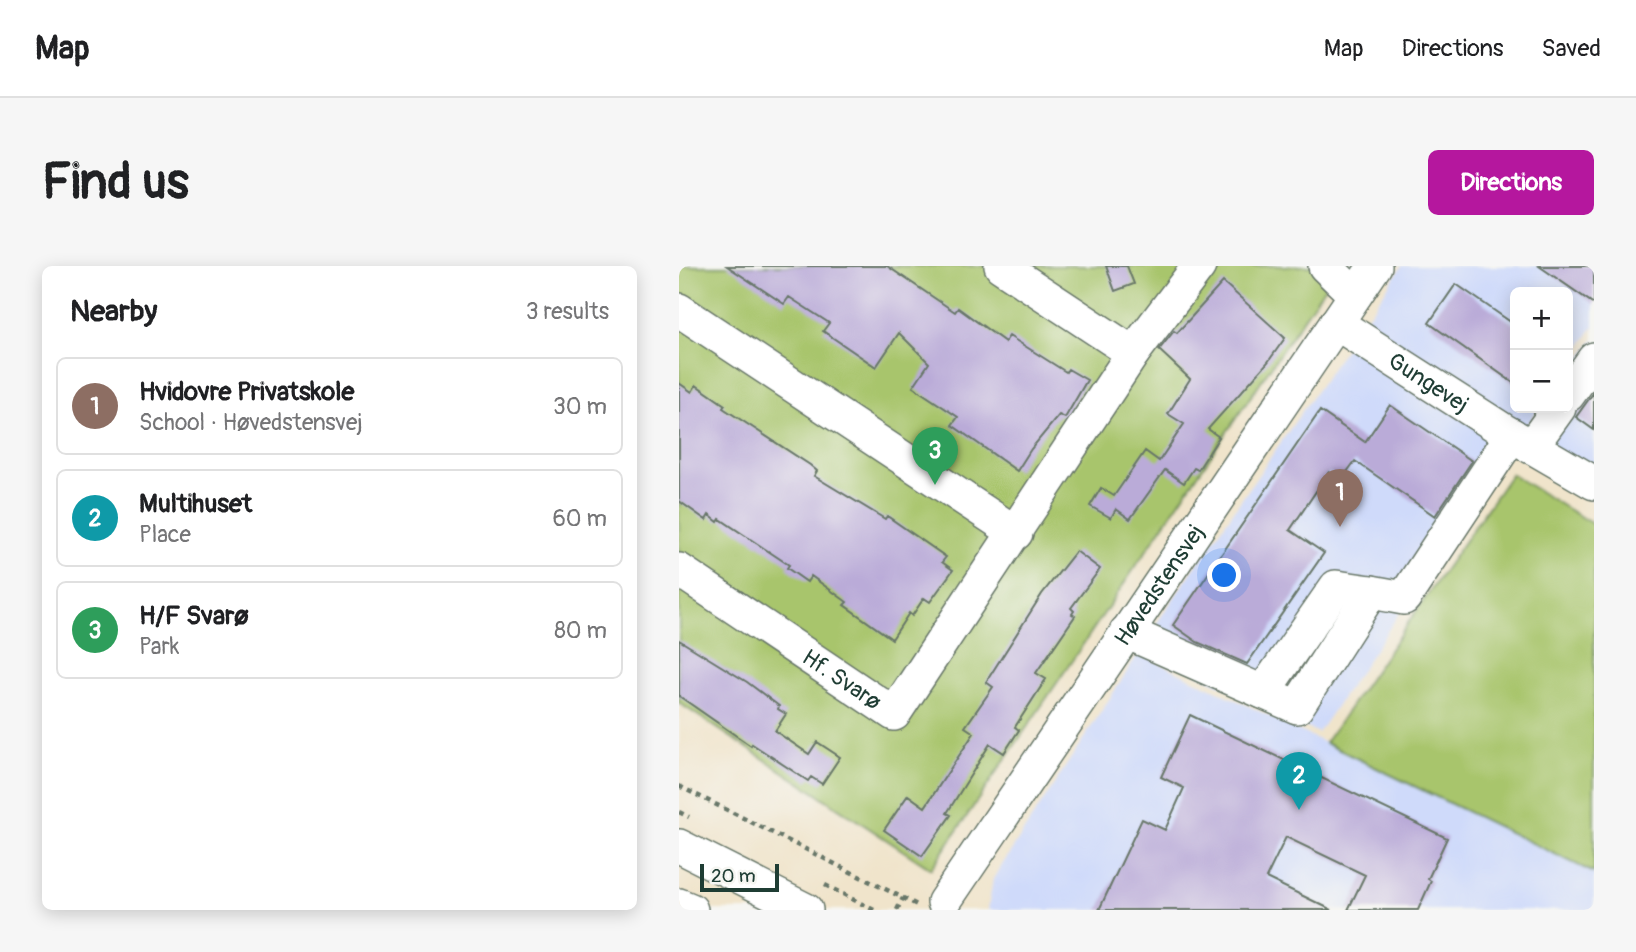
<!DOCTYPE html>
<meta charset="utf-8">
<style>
body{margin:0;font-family:Pangolin,sans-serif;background:#f6f6f6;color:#202124}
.controls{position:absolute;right:21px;top:21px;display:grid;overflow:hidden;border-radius:10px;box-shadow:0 4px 18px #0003}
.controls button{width:63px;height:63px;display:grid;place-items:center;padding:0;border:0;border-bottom:2px solid #e0e0e0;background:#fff;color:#202124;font:35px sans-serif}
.scale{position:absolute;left:21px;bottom:18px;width:79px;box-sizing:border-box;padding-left:7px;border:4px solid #1f3d34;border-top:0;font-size:19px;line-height:24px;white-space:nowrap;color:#1f3d34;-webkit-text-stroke:5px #f6f6f2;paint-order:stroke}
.you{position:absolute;left:546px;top:310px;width:24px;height:24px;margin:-18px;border:5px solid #fff;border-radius:50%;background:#1a73e8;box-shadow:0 0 0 10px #1a73e833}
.badge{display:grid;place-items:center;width:46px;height:46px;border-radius:50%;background:#b5179e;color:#fff;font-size:23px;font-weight:700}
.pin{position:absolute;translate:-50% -58px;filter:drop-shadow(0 2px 4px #0008)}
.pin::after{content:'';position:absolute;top:37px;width:24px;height:21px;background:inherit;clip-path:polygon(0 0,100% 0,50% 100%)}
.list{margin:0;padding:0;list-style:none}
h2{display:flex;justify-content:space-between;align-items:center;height:91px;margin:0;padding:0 28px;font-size:30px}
h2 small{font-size:23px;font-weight:400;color:#757577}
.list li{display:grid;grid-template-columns:46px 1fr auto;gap:21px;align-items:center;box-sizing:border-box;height:98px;margin:0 14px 14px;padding:0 14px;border:2px solid #e0e0e0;border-radius:10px}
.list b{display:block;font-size:26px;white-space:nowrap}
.list p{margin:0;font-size:23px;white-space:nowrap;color:#757577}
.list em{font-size:23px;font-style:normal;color:#757577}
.map{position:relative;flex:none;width:915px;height:644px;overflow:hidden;border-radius:10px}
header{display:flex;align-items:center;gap:42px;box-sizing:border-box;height:98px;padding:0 35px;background:#fff;border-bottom:2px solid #e0e0e0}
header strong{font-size:33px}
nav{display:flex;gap:38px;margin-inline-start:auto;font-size:24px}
.intro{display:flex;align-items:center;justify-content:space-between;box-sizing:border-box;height:168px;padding:0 42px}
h1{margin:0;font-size:49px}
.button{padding:18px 32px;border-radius:10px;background:#b5179e;color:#fff;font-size:24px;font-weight:700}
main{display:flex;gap:42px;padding:0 42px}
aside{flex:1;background:#fff;border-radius:10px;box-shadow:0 4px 18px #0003}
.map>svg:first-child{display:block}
</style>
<header>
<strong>Map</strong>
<nav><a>Map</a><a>Directions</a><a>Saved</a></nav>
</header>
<div class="intro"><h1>Find us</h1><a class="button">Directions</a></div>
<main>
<aside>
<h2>Nearby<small>3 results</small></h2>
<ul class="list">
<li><span class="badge" style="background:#8d6e63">1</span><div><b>Hvidovre Privatskole</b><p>School · Høvedstensvej</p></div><em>30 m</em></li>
<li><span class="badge" style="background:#0f9aa8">2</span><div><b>Multihuset</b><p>Place</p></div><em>60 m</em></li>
<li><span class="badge" style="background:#2e9e5b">3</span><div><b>H/F Svarø</b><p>Park</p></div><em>80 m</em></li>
</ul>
</aside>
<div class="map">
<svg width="915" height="644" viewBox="0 0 915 644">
<rect width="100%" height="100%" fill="#f6f6f2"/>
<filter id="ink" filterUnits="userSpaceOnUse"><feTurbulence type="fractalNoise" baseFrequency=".0143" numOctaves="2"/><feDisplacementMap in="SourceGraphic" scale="14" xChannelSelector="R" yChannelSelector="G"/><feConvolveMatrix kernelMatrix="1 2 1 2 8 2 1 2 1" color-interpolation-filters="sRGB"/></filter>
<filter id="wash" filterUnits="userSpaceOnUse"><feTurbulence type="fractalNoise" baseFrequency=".00686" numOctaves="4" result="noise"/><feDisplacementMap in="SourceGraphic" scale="28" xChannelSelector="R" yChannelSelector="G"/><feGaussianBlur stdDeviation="1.57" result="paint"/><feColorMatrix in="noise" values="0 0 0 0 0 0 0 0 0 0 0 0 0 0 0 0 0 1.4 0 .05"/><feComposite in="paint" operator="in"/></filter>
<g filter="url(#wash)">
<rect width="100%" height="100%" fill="#f0e4cb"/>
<!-- built -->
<path fill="#cfdafa" d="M723,0H915V60L889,99V26H836V142H860L639,467L462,380Z
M915,73V235L836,188Z
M460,387L915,607V644H309L314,613Z"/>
<!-- green -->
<path fill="#a8c56c" stroke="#648150" stroke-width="2" d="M0,0H660L252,603L0,437Z
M832,208L915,259V607L646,477Z"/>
<g id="blocks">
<!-- building -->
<path fill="#baabd8" d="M48,0H208L276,46L279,42L326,76L330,70L387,106L389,103L408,114L386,152L380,149L352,183L338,205L273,159L279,151L234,121L250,97L220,67L197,101L144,65L150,57L110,31L105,38Z
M427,0H448L455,18L436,25Z
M860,0H915V38Z
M544,16L606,72L589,96L529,163L540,171L519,204L515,202L505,217L486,204L451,253L437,243L432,252L411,240L422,222L435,230L466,185L480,195L505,158L489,148L511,113L480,84L495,65L498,67Z
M777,18L836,59V118L750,57Z
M0,117L13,126L17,119L46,139L44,142L131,199L138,205L135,210L206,253L208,250L267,291L263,296L274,304L251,336L245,332L233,350L230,347L213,373L165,339L168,336L132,310L128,316L108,302L110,299L41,253L39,256L30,249L27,254L0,235Z
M915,126V164L897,151Z
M711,139L793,195L756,250L676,195L662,214L650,206L611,264L645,287L568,398L518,376L494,359L641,145L686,176Z
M397,285L421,303L392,342L395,345L393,348L396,350L357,407L367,413L336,461L340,464L325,487L311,478L268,547L272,549L243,590L205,564L229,529L246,541L295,467L286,461L314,421L307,416L363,328Z
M0,374L68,416L100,440L99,443L107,448L96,465L130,488L138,476L161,491L143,518L132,511L129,515L73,478L72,480L0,430Z
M511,449L768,572L749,613L752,615L739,644H669L686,609L607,571L587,612L653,644H420L463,553L486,564L505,522L482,511Z"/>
</g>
</g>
<g filter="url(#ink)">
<use href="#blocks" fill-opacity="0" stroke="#687769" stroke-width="2"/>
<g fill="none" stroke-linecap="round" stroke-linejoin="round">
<defs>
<g id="minor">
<path d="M322,0L454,87"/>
<path d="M646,0L676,29"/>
<path d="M0,44L337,267"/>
<path id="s1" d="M657,57L824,164L915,217"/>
<path d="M889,129L915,93"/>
<path d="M852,181L880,142"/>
<path id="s2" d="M0,304L215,448L454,87L520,0"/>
<path d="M447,366L618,441L692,326L725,332L833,169"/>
<path d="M584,426L657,321L692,326"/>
<path d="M0,580L127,644"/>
<path id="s3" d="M265,636L696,0"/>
<path d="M0,639L12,644"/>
</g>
</defs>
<!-- minor casing -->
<use href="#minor" stroke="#687769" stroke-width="36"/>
<!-- path -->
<path stroke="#687769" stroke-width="4.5" stroke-dasharray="5 5" stroke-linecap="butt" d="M889,64L890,62
M0,520L238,639
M0,546L10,551
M146,619L195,644
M218,644L224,632"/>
<!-- minor -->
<use href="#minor" stroke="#fff" stroke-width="33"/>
</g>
</g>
<g text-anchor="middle" stroke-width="5" stroke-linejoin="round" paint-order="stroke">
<!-- street labels -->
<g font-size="23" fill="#1f3d34" stroke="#f6f6f2">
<text dy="8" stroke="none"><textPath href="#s1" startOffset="110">Gungevej</textPath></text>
<text dy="8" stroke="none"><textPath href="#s3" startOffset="383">Høvedstensvej</textPath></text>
<text dy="8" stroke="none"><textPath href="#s2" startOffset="196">Hf. Svarø</textPath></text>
</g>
</g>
</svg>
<div class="controls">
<button>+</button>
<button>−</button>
</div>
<div class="scale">20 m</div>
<div class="you"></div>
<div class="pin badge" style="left:661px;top:261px;background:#8d6e63">1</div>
<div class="pin badge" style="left:620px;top:544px;background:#0f9aa8">2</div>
<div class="pin badge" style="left:256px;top:219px;background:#2e9e5b">3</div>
</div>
</main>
